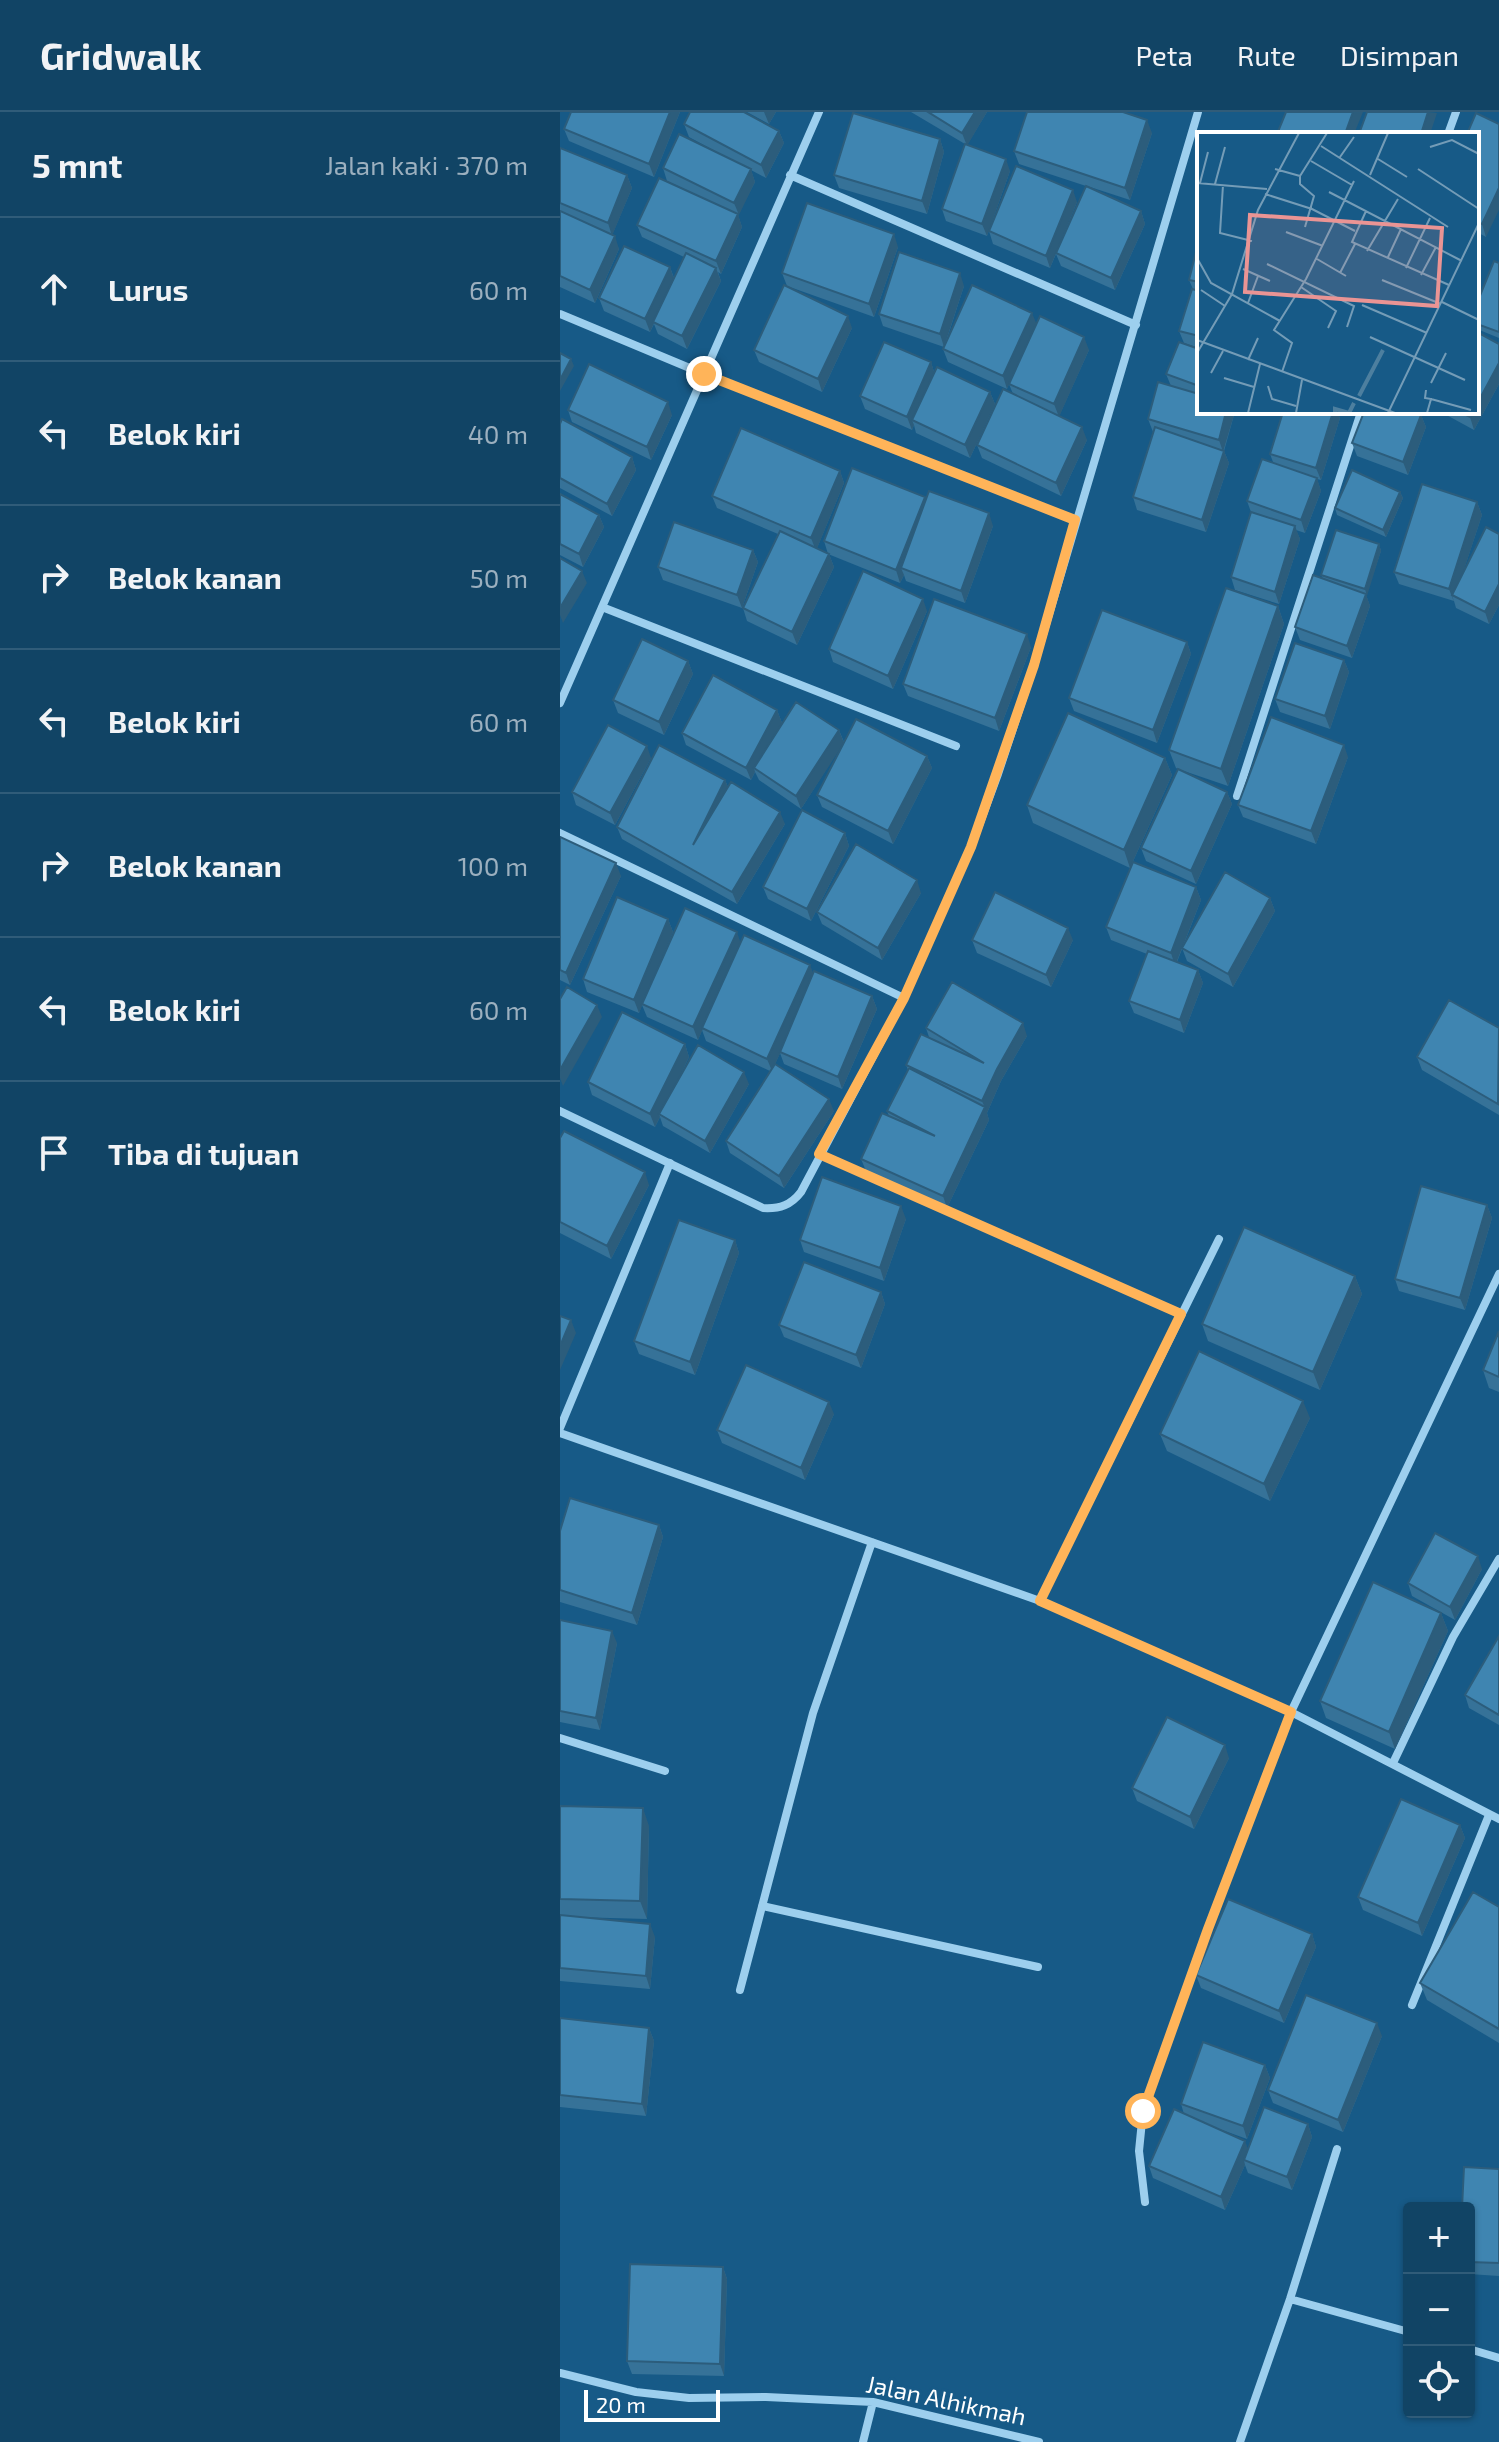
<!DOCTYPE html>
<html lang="id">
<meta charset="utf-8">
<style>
body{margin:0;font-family:"Exo 2",sans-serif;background:#1e4e6e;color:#f1f3f6}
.controls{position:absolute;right:24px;bottom:24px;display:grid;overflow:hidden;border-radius:8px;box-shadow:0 2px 6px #0004}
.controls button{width:72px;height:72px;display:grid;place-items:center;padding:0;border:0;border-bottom:2px solid #305c79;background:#114465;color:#f1f3f6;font:40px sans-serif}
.scale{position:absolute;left:24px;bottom:20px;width:136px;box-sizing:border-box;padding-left:8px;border:4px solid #fff;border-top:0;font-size:22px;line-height:28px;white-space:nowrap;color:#fff;-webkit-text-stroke:6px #175a87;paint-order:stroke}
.stop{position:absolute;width:24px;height:24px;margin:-18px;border:6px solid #ffb459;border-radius:50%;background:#fff}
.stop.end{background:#ffb459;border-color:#fff;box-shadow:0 2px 8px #0008}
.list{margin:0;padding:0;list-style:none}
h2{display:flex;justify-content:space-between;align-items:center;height:104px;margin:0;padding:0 32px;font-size:34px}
h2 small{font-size:26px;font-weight:400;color:#9cb0bf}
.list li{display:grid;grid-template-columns:52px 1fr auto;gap:24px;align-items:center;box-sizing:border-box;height:144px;padding:0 32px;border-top:2px solid #305c79}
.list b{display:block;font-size:30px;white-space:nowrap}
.list em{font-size:26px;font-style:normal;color:#9cb0bf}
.icon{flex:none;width:44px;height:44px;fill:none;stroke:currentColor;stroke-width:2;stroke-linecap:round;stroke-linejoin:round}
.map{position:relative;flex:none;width:939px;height:2330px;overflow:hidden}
header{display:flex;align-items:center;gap:48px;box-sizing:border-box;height:112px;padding:0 40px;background:#114465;border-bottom:2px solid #305c79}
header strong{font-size:38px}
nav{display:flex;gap:44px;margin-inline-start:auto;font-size:28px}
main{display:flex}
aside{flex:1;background:#114465}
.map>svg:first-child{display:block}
</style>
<header>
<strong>Gridwalk</strong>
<nav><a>Peta</a><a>Rute</a><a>Disimpan</a></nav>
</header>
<main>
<aside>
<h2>5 mnt<small>Jalan kaki · 370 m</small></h2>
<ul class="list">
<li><svg class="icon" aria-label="ahead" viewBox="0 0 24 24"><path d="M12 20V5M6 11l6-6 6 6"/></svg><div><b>Lurus</b></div><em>60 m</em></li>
<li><svg class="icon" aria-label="left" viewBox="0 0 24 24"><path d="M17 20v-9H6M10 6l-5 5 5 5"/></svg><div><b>Belok kiri</b></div><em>40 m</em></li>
<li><svg class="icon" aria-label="right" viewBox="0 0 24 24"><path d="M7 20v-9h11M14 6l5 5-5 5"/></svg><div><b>Belok kanan</b></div><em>50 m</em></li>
<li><svg class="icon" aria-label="left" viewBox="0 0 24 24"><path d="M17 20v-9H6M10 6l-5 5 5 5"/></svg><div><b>Belok kiri</b></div><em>60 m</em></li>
<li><svg class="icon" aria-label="right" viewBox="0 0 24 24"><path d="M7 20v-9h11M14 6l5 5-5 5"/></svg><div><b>Belok kanan</b></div><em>100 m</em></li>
<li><svg class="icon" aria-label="left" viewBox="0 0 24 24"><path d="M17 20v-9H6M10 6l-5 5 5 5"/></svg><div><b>Belok kiri</b></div><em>60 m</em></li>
<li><svg class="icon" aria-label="arrive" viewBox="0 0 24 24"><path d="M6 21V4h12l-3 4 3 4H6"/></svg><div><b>Tiba di tujuan</b></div></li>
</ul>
</aside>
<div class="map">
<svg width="939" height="2330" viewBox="0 0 939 2330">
<rect width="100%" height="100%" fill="#175a87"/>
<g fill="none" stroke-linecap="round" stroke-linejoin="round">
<!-- minor -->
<path stroke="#9dcfee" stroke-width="8" d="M888,22L896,0
M230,63L576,213
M0,202L144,262L515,408
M42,495L396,634
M0,591L259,0
M677,684L801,300
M0,721L344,886
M0,999L203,1096C220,1097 231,1093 241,1080L344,886L411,735L438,662L474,553L638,0
M259,1042L621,1202
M0,1316L110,1051
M0,1321L480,1489L731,1600L939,1707
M480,1489L659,1127
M0,1626L105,1659
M833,1651L893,1525L939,1447
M202,1794L478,1855
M180,1878L253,1601L312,1430
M852,1893L929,1703
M585,2090L579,2039L583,1999L648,1817L731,1600L939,1162
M730,2187L849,2220
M909,2237L939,2246
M0,2261L76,2280L129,2286L206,2285L313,2290L479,2330
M303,2330L313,2290
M680,2330L730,2187L777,2037"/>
</g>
<!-- wall -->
<path fill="#367298" d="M11,0H120L94,65L9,29L4,17Z
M187,0H216L209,12Z
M351,0H427L407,33L450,59L427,124L386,109L382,97L405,32Z
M124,12L219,19L224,31L206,66L191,58L195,70L178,103L182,115L161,162L158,160L161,169L127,237L98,222L94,212L90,220L44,199L39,186L110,155L114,166L124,145L82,125L77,113L135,82L107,69L103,56L166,45L129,25Z
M592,21L570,88L527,74L581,99L585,112L555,178L501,154L496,142L490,156L433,132L429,119L517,90L500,132L526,74L459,52L454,39Z
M917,22L926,125L917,120Z
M380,27L384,40L367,102L279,76L274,63Z
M0,36L67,63L72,76L52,123L59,137L35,191L0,175Z
M639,128V236L624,231L619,219L633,177L629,168Z
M338,135L314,205L227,174L222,161Z
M939,151V226L917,217V191Z
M404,174L385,233L476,212L529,238L499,304L527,328L501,384L422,346L417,333L453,282L449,272L447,277L388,250L383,237L384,235L323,214L319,202Z
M292,216L262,280L199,250L194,238Z
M939,232V272L914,318L881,300H917Z
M639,237V300L674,303L664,339L669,351L646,420L577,398L573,385L593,320L588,307L611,274L606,262Z
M371,250L374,260L430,280L435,292L410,346L356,321L354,313L352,318L305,297L300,284Z
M8,298L112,303L91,348L12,310Z
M723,300H777L780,306L761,368L757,367L761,379L745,421L736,418L740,427L719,492L675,478L671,465L691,400L687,389L713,350L710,342Z
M861,303L866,315L848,363L797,344L792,331Z
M0,312L72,345L76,358L52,404L0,376Z
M280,359L284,371L257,436L269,442L274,455L237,533L187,509L183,496L218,422L157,396L152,384Z
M840,380L843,386L826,425L777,403L775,396Z
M0,382L39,403L44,415L23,455L0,443Z
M366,388L433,414L405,491L346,469L344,463L340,471L268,442L264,429Z
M917,390L922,403L903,460L939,422V493L929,512L896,496L894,489L839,472L834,460Z
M819,432L821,439L806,483L810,494L792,546L740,528L735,515L763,467L761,463Z
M193,438L198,450L182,496L103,468L98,455Z
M718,494L724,512L668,674L621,658L667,680L672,692L636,772L586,749L581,736L618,657L616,656L609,638Z
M367,499L333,577L273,550L269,537Z
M627,530L631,542L597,631L514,599L509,586Z
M471,535L439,619L348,584L343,572Z
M784,548L789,560L770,617L720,600L715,587Z
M128,549L133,562L104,623L58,601L53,588Z
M217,598L222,611L214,624L279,618L284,630L367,644L372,656L333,732L262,695L257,683L283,631L241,697L199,668L195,660L191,668L126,633L122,621Z
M788,645L756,732L683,705L678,693Z
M91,646L55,713L16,693L12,680Z
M605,646L612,663L570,756L473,711L467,693Z
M165,668L168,675L225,712L177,792L62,727L57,715Z
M285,721L289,734L251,809L208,787L203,775Z
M0,725L61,764L10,873L0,868Z
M636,775L641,788L617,850L638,858L643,871L624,921L574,901L569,889L587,842L551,828L546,815Z
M361,781L322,848L262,812L257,800Z
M710,786L715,799L673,875L627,849L622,836Z
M108,807L113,820L89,877L181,831L253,862L312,884L317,897L282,977L224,952L220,941L215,952L274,999L224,1076L170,1041L166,1029L210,959L146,929L142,918L138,928L87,905L82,893L79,901L27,880L23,867Z
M412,828H513L491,875L417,841Z
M366,916L467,924L441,969L427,1001L429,1008L387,1096L306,1059L301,1047L329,1004L327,999L348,958L346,953L369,925Z
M939,916V1003L862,958L857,945Z
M125,932L129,945L120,964L189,972L150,1041L103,1014L100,1005L95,1015L32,983L28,970Z
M0,1026L89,1073L51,1147L0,1121Z
M927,1093L932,1106L905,1198L839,1179L835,1167Z
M346,1107L324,1169L244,1140L240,1128Z
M175,1128L179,1141L135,1263L79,1242L74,1229Z
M795,1164L802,1182L760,1278L648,1229L642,1212Z
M321,1180L325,1192L301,1256L224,1225L219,1213Z
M939,1219V1280L929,1276L923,1258Z
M274,1302L245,1368L162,1331L157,1318Z
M750,1306L710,1389L607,1339L600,1322Z
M99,1413L103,1425L77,1513L0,1490V1419Z
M922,1457L895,1508L852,1484L848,1471Z
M881,1501L888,1519L835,1637L766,1606L760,1589Z
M0,1508L57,1531L40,1618L0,1610Z
M939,1524V1613L909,1596L905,1583Z
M669,1646L634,1717L577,1689L572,1676Z
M0,1694L89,1714L87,1807L14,1805L95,1825L90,1877L0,1869Z
M900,1713L905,1726L862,1824L803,1798L798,1785Z
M939,1795V1931L867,1888L860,1871Z
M752,1822L756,1835L724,1911L641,1876L636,1863Z
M0,1906L89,1916L94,1929L86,2004L0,1995Z
M822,1924L783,2020L713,1991L708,1978Z
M705,1953L710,1966L687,2027L651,2014L688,2037L748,2012L752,2025L732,2078L688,2061L685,2053L665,2098L593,2066L589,2054L624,2002L621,1992Z
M939,2057V2164L909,2162V2096Z
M163,2155L167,2167L164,2264L72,2262L67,2249Z"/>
<!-- shaded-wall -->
<path fill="#2c5d7c" d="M110,0H120L94,65L89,52Z
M204,0H216L209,12Z
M415,0H427L407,34L402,21Z
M793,0H803L794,22H785Z
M868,0L877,1L870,22H861Z
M587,8L592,21L570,88L565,76Z
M219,19L224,31L206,66L201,53Z
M380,27L384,40L367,102L362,89Z
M446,47L450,59L427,124L422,112Z
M191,57L195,70L179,103L174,91Z
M67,63L72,76L52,124L48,111Z
M939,76V98L926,125L922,112Z
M513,78L517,90L490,156L486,144Z
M581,99L585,112L555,178L551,166Z
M178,102L182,115L161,162L156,149Z
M334,122L338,135L314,205L309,192Z
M55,124L59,137L35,191L30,178Z
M917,127L920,134L917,146Z
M110,155L114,167L90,220L85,207Z
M156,156L161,169L127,237L122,224Z
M400,161L404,174L384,235L380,222Z
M472,201L477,213L447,277L443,264Z
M288,204L292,216L262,280L258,267Z
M524,225L529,238L499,305L494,292Z
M11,247L14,254L0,279V268Z
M371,250L375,263L352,308L354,313L352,318L347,305Z
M939,251V272L914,318L910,305L913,300H917V292Z
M430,280L435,292L410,346L405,333Z
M108,290L112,303L91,348L87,335Z
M666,300H672L674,303L663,340L659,328Z
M773,300H777L780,306L761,368L756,356Z
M861,303L866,315L848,363L843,350Z
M522,315L527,328L501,384L496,371Z
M664,339L669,351L646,420L642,408Z
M72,345L76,358L52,404L47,392Z
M280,359L284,371L256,439L251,426Z
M757,366L761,379L745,421L741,408Z
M840,380L843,386L826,425L823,418Z
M365,385L369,398L341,456L344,463L340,471L336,458Z
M917,390L922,403L895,485L892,483L894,490L889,477Z
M429,401L433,414L405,491L401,479Z
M39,403L44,415L23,455L19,442Z
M735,414L740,427L719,492L715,480Z
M819,432L821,439L807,484L805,477Z
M193,438L198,450L182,496L177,483Z
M269,442L274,455L237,533L232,520Z
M22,459L27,471L3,511L0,503V496Z
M939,472V493L929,512L925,500Z
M806,482L810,494L792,546L787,534Z
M363,487L367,499L333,577L328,564Z
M718,494L724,512L668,674L661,657Z
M467,522L471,535L439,619L435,606Z
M627,530L631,542L597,631L593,618Z
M784,548L789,560L770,617L765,604Z
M128,549L133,562L104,623L99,610Z
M217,598L222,611L197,658L194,656L195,660L191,668L186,656Z
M279,618L284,631L241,697L236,684Z
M784,633L788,645L756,732L751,719Z
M87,634L91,646L55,713L50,701Z
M367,644L372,656L333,732L328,719Z
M605,646L612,663L570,756L564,738Z
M165,668L170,680L133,733Z
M667,680L672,692L636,772L631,759Z
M220,700L225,712L177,792L172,780Z
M285,721L289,734L251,809L247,797Z
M56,751L61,764L10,873L6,861Z
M357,768L361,781L322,848L318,836Z
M636,775L641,788L615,854L611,841Z
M710,786L715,799L673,875L668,862Z
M108,807L113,820L79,901L74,888Z
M508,816L513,828L491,875L486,863Z
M177,820L181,832L138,928L133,915Z
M250,853L255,866L212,959L207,947Z
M638,858L643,871L624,921L620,908Z
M312,884L317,897L282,977L278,965Z
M37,893L42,905L3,974L0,966V958Z
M463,911L467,924L441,969L427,1001L429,1008L387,1096L383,1084L425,996L422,989L437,957Z
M125,932L129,945L101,1003L99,1002L100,1005L95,1015L90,1002Z
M184,960L189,972L150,1041L145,1029Z
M269,987L274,999L224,1076L219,1064Z
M85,1060L89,1073L51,1147L47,1134Z
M927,1093L932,1106L905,1198L900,1186Z
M341,1094L346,1107L324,1169L320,1156Z
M175,1128L179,1141L135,1263L130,1250Z
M795,1164L802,1182L760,1278L753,1260Z
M321,1180L325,1192L301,1256L296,1243Z
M11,1208L16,1221L0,1258V1234Z
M743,1289L750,1306L710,1389L704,1372Z
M269,1290L274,1302L245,1368L241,1356Z
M99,1413L103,1425L77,1513L72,1501Z
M918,1444L922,1457L895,1508L890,1495Z
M881,1501L888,1519L835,1637L829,1620Z
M52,1519L57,1531L40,1618L36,1606Z
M665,1633L669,1646L634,1717L630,1705Z
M83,1696L89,1714L87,1807L80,1789Z
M900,1713L905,1726L862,1824L858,1811Z
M90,1812L95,1825L90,1877L86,1864Z
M752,1822L756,1835L724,1911L719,1899Z
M817,1911L822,1924L783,2020L778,2008Z
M89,1916L94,1929L86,2004L82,1992Z
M705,1953L710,1966L687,2027L683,2014Z
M748,2012L752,2025L732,2078L727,2065Z
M685,2029L690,2042L684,2048L685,2053L665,2098L661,2085Z
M163,2155L167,2167L164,2264L160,2252Z"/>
<!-- building -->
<path fill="#3f85b1" stroke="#2c5d7c" stroke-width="2" d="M11,0H110L89,52L4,17Z
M130,0H184L219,19L201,53L124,12Z
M368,0H415L402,21Z
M467,0H563L587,8L565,76L454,39Z
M726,0H793L785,22H717Z
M807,0H868L861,22H799Z
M293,1L380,27L362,89L274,63Z
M916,1L939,12V76L922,112L917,110V22H907Z
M119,22L191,57L174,91L103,56Z
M405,32L446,47L422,112L382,97Z
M0,36L67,63L48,111L0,91Z
M456,54L513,78L486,144L429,119Z
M99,66L178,102L156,149L77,113Z
M526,74L581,99L551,166L496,141Z
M247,91L334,122L309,192L222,161Z
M0,99L55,124L30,178L0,164Z
M639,128V170L629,168Z
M64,134L110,155L85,207L39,186Z
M339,140L400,161L380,222L319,202Z
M126,141L156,156L122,224L93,210Z
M934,149L939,151V220L917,212V191Z
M224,173L288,204L258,267L194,238Z
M412,173L472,201L443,264L383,237Z
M632,177L639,179V224L619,219Z
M480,204L524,225L494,292L449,272Z
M917,220L939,232V251L917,292Z
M324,230L371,250L347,305L300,284Z
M619,230L639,237V274L606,262Z
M0,241L11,247L0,268Z
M29,252L108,290L87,335L8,298Z
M377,255L430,280L405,333L352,308Z
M598,270L639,282V300H666L659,328L588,307Z
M443,277L522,315L496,371L417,333Z
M723,300H773L756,356L710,342Z
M804,300H854L861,303L843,350L792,331Z
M900,300H913L910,305Z
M2,307L72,345L47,392L0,366V312Z
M595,315L664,339L642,408L573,385Z
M181,316L280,359L251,426L152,384Z
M702,347L757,366L741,408L687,389Z
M292,356L365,385L336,458L264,429Z
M792,358L840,380L823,418L775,396Z
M862,372L917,390L889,477L834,460Z
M369,379L429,401L401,479L341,456Z
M0,382L39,403L19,442L0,432Z
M691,400L735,414L715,480L671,465Z
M114,410L193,438L177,483L98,455Z
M926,415L939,422V472L925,500L892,483Z
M776,418L819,432L805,477L761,463Z
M220,419L269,442L232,520L183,496Z
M0,446L22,459L0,496Z
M303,459L363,487L328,564L269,537Z
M753,463L806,482L787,534L735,515Z
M666,476L718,494L661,657L609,638Z
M374,487L467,522L435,606L343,572Z
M542,498L627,530L593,618L509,586Z
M82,527L128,549L99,610L53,588Z
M735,531L784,548L765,604L715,587Z
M153,563L217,598L186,656L122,621Z
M236,590L279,618L236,684L194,656Z
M508,601L605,646L564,738L467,693Z
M711,605L784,633L751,719L678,693Z
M296,607L367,644L328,719L257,683Z
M48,613L87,634L50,701L12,680Z
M99,633L165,668L133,733L171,670L220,700L172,780L57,715Z
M618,657L667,680L631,759L581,736Z
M242,698L285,721L247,797L203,775Z
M0,725L56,751L6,861L0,858Z
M296,732L357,768L318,836L257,800Z
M573,750L636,775L611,841L546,815Z
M665,760L710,786L668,862L622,836Z
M435,780L508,816L486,863L412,828Z
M57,785L108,807L74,888L23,867Z
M125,796L177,820L133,915L82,892Z
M184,823L250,853L207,947L142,916Z
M588,839L638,858L620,908L569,889Z
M254,859L312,884L278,965L220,940Z
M392,870L463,911L437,957L422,989L346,953L361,922L424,951L366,916Z
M7,875L37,893L0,958V887Z
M889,888L939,916L938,992L857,945Z
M62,900L125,932L90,1002L28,970Z
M138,933L184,960L145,1029L99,1002Z
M215,952L269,987L219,1064L166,1029Z
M349,956L425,995L383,1084L301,1047L322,1001L375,1024L327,999Z
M4,1019L85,1060L47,1134L0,1110V1026Z
M262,1065L341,1094L320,1156L240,1128Z
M861,1074L927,1093L900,1186L835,1167Z
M119,1108L175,1128L130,1250L74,1229Z
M684,1115L795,1164L753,1260L642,1212Z
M244,1150L321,1180L296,1243L219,1213Z
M0,1204L11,1208L0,1234Z
M939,1219V1265L923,1258Z
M639,1239L743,1289L704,1372L600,1322Z
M186,1253L269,1290L241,1356L157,1318Z
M10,1386L99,1413L72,1501L0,1478V1419Z
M875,1421L918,1444L890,1495L848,1471Z
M813,1470L881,1501L829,1620L760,1589Z
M0,1508L52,1519L36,1606L0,1599Z
M939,1524V1603L905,1583Z
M607,1605L665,1633L630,1705L572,1676Z
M841,1687L900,1713L858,1811L798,1785Z
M0,1694L83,1696L80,1789L0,1787Z
M913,1780L939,1795V1917L860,1871Z
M668,1787L752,1822L719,1899L636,1863Z
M0,1803L90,1812L86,1864L0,1856Z
M746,1883L817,1911L778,2008L708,1978Z
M0,1906L89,1916L82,1992L0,1983Z
M643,1930L705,1953L683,2014L621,1992Z
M704,1995L748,2012L727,2065L684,2048Z
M614,1997L685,2029L661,2085L589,2054Z
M904,2055L939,2057V2151L909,2150V2096H902Z
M70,2152L163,2155L160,2252L67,2249Z"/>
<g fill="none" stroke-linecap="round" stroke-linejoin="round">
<!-- route -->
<path stroke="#ffb459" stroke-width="10" d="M144,262L515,408L474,553L411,735L344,886L259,1042L621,1202L480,1489L731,1600L648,1817L583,1999"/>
</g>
<g text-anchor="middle" stroke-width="6" stroke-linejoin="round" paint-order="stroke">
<!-- street labels -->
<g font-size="24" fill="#fff" stroke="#175a87">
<text transform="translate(386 2289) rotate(12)" y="8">Jalan Alhikmah</text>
</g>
</g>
<!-- overview -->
<g transform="translate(637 20)">
<rect width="282" height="282" fill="#175a87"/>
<path fill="none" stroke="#4d7f9f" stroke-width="4" d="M162,264L186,218M138,281V277L152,281L157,271"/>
<path fill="none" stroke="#749cb7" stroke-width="2" d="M124,14L251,95M233,15L255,8L282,22M143,25L157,5M181,27L210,45M114,29L155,53M78,37L103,44M221,37L282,77M173,43L191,1M103,44V52L117,64L108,95M103,44L130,1M0,51L70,57M3,51L11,20M18,52L28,15M26,53L23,101L55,109M132,60L265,129M68,62L115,77L158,99M169,79L155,110L252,153M89,100L126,114M170,119L201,67M191,125L204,97M0,126L14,151L83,189M120,127L149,144M70,132L157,174L150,195M209,136L233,86M46,137L73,149M143,141L158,112M224,143L239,115M185,148L244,172M104,155L139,179L131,196M4,158L28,174M245,170L282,188M51,171L61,144M165,173L230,201M173,205L268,248M0,208L198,281M0,221L35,162L61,78L102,1M51,228L61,206M85,240L95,211L77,198L109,147L157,49M14,241L26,219M27,246L57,255M234,251L249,221M71,254L75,267L99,274M229,258L228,266L234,267L230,281M234,267L274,278M51,281L63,232M99,281L105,248M191,281L282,91"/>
<path fill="#ea9494" fill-opacity="0.15" stroke="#ea9494" stroke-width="4" d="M53,83L245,96L240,174L48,160Z"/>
<rect width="282" height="282" fill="none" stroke="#fff" stroke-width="4"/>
</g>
</svg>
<div class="controls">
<button>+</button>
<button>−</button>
<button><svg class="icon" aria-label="locate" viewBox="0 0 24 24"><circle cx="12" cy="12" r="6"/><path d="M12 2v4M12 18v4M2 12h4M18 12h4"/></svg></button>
</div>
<div class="scale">20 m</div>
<div class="stop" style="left:583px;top:1999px"></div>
<div class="stop end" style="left:144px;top:262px"></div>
</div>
</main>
